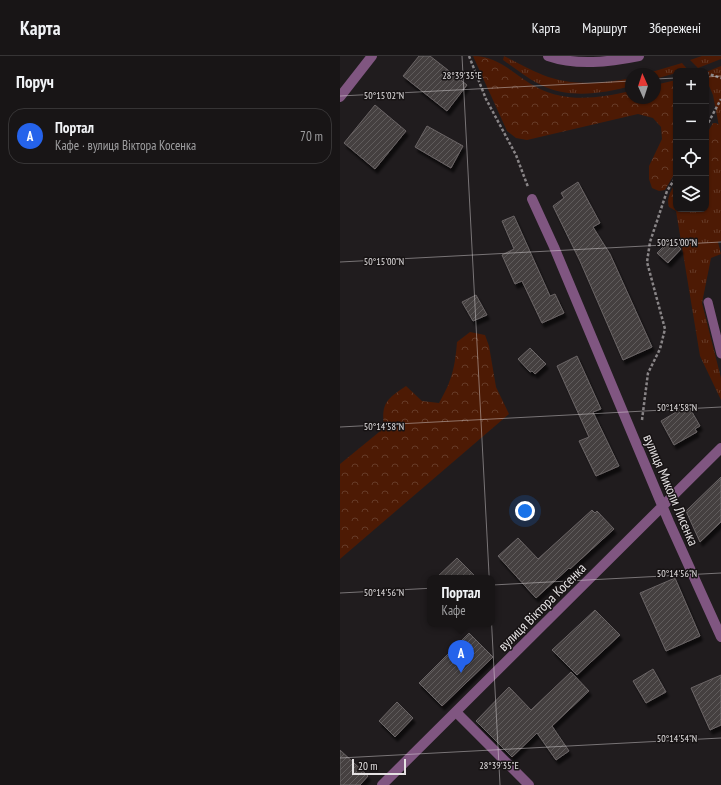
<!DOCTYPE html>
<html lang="uk">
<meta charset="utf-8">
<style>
body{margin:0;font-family:"PT Sans Narrow",sans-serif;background:#211e1f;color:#f1f3f6}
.controls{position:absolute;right:12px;top:12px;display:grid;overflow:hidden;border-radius:8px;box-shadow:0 1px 3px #0004}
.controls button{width:36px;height:36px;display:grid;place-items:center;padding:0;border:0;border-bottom:1px solid #363435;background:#181516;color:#f1f3f6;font:20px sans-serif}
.compass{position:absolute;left:285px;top:12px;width:36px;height:36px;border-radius:50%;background:#181516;box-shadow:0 1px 3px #0004;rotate:357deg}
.scale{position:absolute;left:12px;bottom:10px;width:54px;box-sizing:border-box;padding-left:4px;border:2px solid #e4e1e2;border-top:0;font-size:11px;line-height:14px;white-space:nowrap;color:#e4e1e2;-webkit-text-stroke:3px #171314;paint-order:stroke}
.you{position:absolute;left:185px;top:455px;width:14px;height:14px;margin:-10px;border:3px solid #fff;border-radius:50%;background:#1a73e8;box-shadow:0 0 0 6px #1a73e833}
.badge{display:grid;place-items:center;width:26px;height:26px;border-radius:50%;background:#2563eb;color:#fff;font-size:13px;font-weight:700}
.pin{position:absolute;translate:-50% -33px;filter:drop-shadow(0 1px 2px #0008)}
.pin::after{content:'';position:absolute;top:21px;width:14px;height:12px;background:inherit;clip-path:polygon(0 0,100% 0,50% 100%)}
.popup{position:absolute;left:87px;top:519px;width:68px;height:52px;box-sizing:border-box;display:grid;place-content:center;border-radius:8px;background:#181516;filter:drop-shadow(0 1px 3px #0005);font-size:13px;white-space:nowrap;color:#9f9fa1}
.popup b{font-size:15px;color:#f1f3f6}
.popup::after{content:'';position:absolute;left:50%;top:100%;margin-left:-8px;border:8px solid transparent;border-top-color:#181516}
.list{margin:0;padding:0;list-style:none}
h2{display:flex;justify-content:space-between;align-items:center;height:52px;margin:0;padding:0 16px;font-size:17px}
h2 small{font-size:13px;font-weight:400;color:#9f9fa1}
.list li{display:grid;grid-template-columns:26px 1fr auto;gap:12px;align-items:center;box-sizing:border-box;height:56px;margin:0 8px 8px;padding:0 8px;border:1px solid #363435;border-radius:16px}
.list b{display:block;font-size:15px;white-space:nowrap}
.list p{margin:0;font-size:13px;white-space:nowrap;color:#9f9fa1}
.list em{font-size:13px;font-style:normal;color:#9f9fa1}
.icon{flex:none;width:22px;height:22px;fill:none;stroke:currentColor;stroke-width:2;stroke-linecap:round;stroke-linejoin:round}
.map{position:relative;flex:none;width:381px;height:729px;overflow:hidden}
header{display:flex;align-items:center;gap:24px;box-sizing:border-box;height:56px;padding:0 20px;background:#181516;border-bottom:1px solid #363435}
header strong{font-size:19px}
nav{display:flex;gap:22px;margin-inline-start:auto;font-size:14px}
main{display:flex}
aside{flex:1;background:#181516}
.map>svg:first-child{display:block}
</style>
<header>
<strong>Карта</strong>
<nav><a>Карта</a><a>Маршрут</a><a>Збережені</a></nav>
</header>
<main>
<aside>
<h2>Поруч<small></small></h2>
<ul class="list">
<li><span class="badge">A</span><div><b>Портал</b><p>Кафе · вулиця Віктора Косенка</p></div><em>70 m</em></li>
</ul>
</aside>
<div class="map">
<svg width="381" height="729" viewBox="0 0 381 729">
<defs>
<pattern id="grass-tufts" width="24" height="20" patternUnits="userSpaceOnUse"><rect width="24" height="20" fill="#4d1a04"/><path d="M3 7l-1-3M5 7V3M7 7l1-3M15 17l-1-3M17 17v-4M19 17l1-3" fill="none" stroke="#663b28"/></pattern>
<pattern id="forest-crowns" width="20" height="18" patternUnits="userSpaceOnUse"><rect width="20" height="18" fill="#4d1a04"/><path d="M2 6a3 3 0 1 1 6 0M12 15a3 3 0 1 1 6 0" fill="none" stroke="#663b28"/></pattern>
<pattern id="building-hatch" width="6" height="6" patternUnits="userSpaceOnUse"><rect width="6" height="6" fill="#454040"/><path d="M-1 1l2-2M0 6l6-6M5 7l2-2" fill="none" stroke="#605b5b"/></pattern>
<filter id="shadow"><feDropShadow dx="2.5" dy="4.5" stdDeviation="1" flood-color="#0009"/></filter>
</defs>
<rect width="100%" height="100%" fill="#201c1e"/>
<!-- grass -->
<path fill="url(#grass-tufts)" d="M164,0C177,6 190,14 203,19C230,30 263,28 291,22V30C262,38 227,43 199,28C187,22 175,12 163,4Z
M362,0H381V3L358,12L350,4Z
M342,7L348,14L336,15V17L315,23V18H305Z
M381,10V81L373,39L366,23V16Z
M381,92V185L378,186L381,198L371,202L362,247L381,322V344L360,300L336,155L338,153H366V113Z"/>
<!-- forest -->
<path fill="url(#forest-crowns)" d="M133,0C160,0 175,20 198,32C227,47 260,42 291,35V42H315V29L336,24V115L325,134L319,135L312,132L309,123V110L322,83L321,71L313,62L298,58L187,84L176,82L167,75Z
M373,67H376L381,70V110L366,118V79Z
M336,127V153H338L336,155L329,151C326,143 331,134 336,127Z
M130,276L145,279L149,290L156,331L169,358L0,503V408L44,372C41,346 47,343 66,330L82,345L99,347C112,325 115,311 117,286Z"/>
<!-- building -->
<path fill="url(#building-hatch)" stroke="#6b6566" filter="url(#shadow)" d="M79,0H90L127,29L107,55L63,20Z
M35,49L66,75L35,113L4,87Z
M87,70L123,90L111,112L75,91Z
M238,126L260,167L253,171L270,198L312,291L283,304L240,205L213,150L224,142L221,137Z
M174,160L210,240L215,238L224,257L202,267L182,225L175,228L162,199L174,193L162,165Z
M331,183L341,193L328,207L317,197Z
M136,239L147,259L133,265L122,246Z
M190,292L206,308L195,318L192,315L190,316L178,303Z
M237,300L261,353L253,356L279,410L256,420L239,385L249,381L217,310Z
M348,349L360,370L355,373L357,376L334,389L321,365Z
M381,421V466L360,486L346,455Z
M252,454L255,457L257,455L274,473L230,513L229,512L196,542L158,500L178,482L198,503Z
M117,502L137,522H96Z
M335,522L360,580L326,595L300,537Z
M255,554L280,579L237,619L212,594Z
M129,577L153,601L102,650L79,627Z
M313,613L326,636L306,647L293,625Z
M231,616L249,635L212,670L229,695L216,704L197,677L172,701L136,665L169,631L191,654Z
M381,619V669L370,674L351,632Z
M57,646L73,662L55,681L39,665Z
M0,694L28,720L20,729H0Z"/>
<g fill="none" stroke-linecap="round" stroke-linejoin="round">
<!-- path -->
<path stroke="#898587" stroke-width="2.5" stroke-dasharray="3 2" stroke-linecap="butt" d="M129,0L146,43L176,99L188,131
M366,17L381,22
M366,71L381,43
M302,364L308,317L320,293L325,273L307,206L310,186L327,135L336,121"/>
<!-- service -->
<path stroke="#805681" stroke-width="9" d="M368,246L381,298"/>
<!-- minor -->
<path stroke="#805681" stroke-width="10" d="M0,41L32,0
M192,143L214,191L329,466L381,581
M116,656L189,729
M42,729L381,392"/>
<!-- tertiary -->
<path stroke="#805681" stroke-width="10" d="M208,0C237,10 269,6 299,0"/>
</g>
<!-- ticks -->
<path fill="none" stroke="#e4e1e2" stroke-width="1" stroke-opacity="0.45" d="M122,0L160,729M366,21L381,20M315,23L336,22M0,40L291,25M0,206L381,186M0,371L381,351M0,537L381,517M0,702L381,682"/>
<g text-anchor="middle" stroke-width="3" stroke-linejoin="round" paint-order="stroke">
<!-- street labels -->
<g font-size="14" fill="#e4e1e2" stroke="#171314">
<text transform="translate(331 434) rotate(67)" y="5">вулиця Миколи Лисенка</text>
<text transform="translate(202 551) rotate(-45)" y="5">вулиця Віктора Косенка</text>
</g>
</g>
<g font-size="10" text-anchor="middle" fill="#e4e1e2" stroke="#171314" stroke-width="3" stroke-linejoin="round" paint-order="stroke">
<text x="122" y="23">28°39'35"E</text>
<text x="44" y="43">50°15'02"N</text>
<text x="337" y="190">50°15'00"N</text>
<text x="44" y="209">50°15'00"N</text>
<text x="337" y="355">50°14'58"N</text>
<text x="44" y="374">50°14'58"N</text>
<text x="337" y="521">50°14'56"N</text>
<text x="44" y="540">50°14'56"N</text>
<text x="337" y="686">50°14'54"N</text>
<text x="159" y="713">28°39'35"E</text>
</g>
</svg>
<div class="controls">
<button>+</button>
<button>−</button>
<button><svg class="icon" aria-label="locate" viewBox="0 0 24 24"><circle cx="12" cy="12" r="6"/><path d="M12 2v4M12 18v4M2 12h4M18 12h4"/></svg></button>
<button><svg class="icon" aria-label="layers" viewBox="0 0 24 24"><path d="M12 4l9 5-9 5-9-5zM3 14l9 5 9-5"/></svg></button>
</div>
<svg class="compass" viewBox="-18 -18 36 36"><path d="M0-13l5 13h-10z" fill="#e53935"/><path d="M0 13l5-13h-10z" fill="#9f9fa1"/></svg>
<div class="scale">20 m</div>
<div class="you"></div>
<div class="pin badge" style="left:121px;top:617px">A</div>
<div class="popup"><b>Портал</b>Кафе</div>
</div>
</main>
